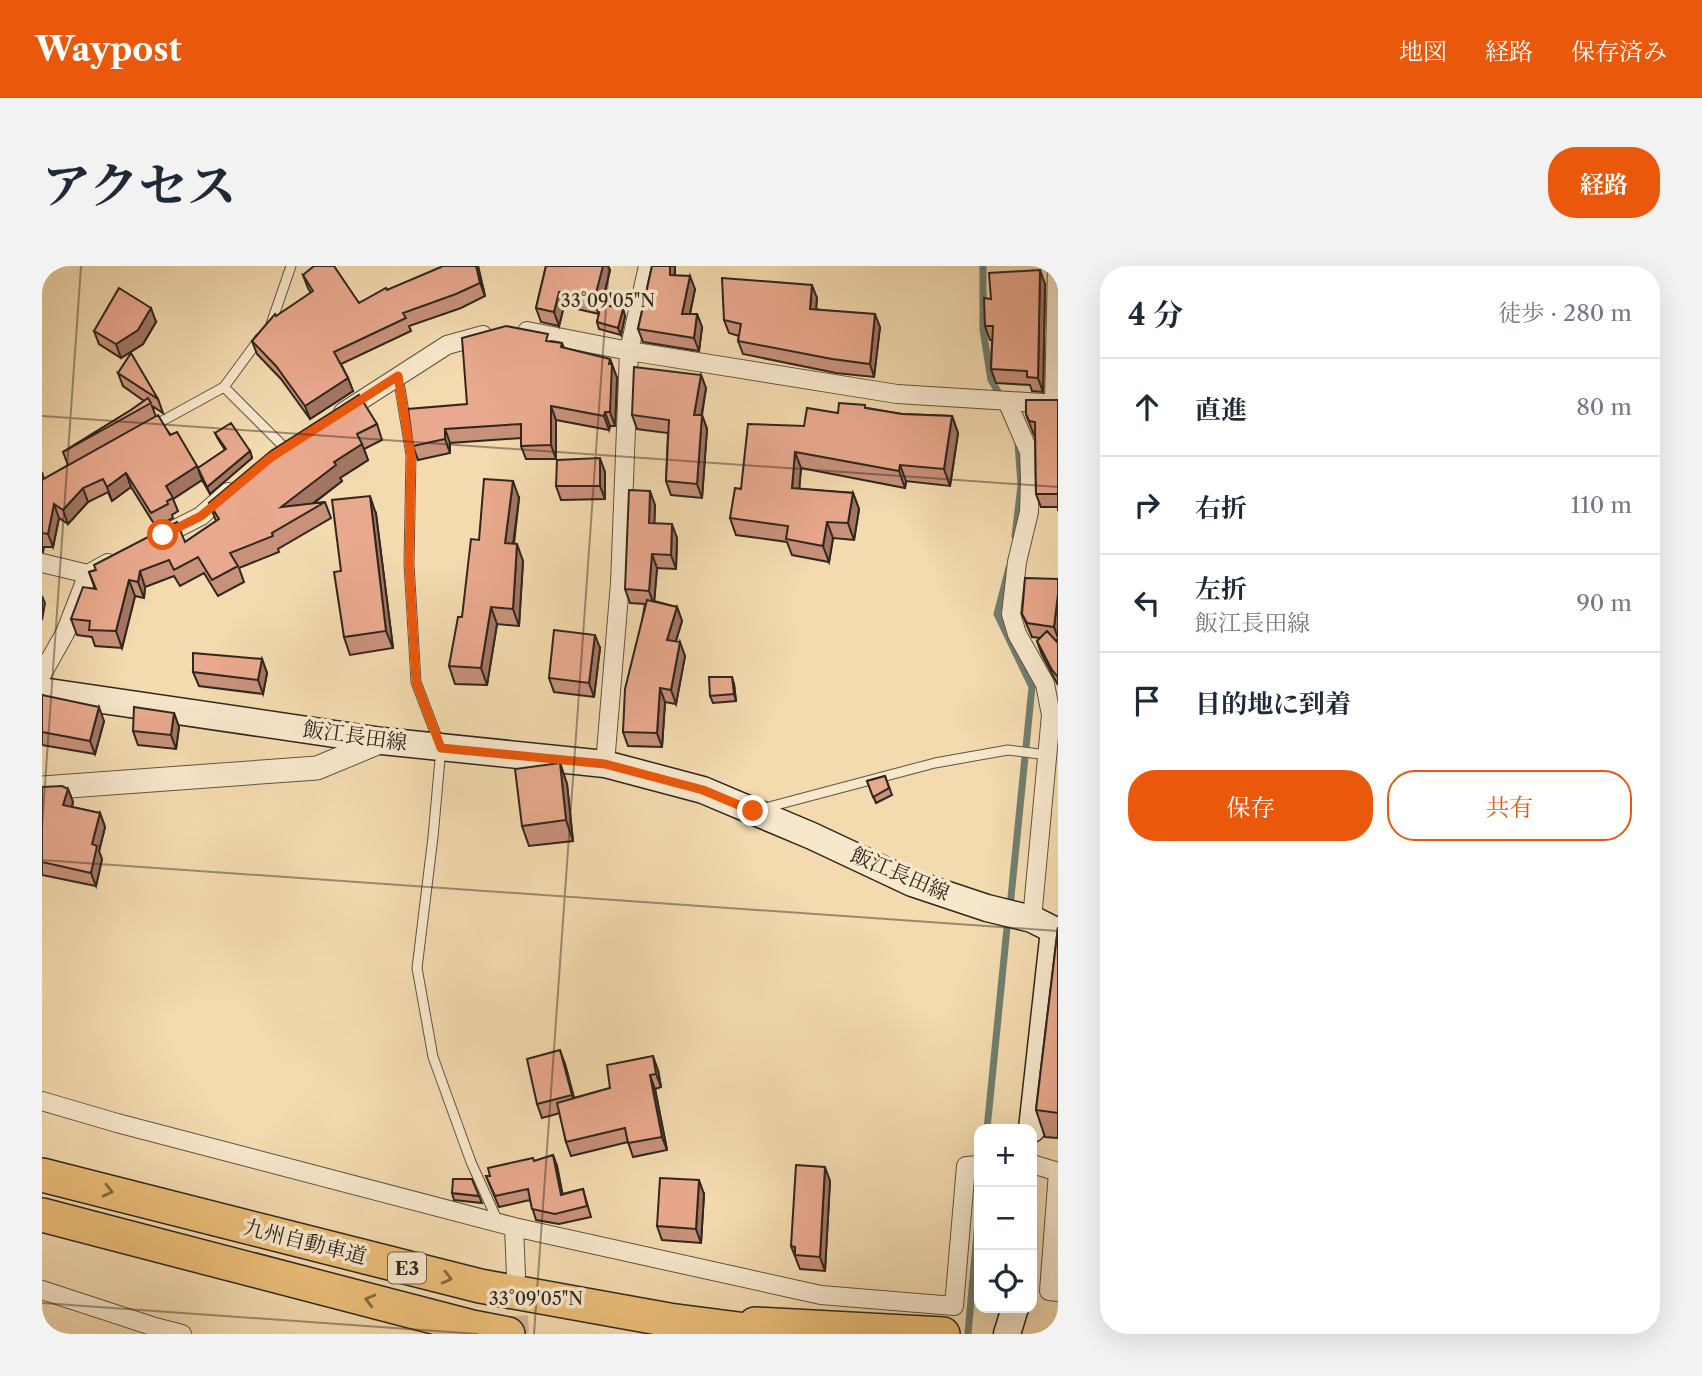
<!DOCTYPE html>
<html lang="ja">
<meta charset="utf-8">
<style>
body{margin:0;font-family:"Libre Caslon Text","Noto Serif JP",serif;background:#f2f2f3;color:#1f2937}
.controls{position:absolute;right:21px;bottom:21px;display:grid;overflow:hidden;border-radius:14px;box-shadow:0 7px 28px #0002}
.controls button{width:63px;height:63px;display:grid;place-items:center;padding:0;border:0;border-bottom:2px solid #e0e1e3;background:#fff;color:#1f2937;font:35px sans-serif}
.stop{position:absolute;width:21px;height:21px;margin:-16px;border:5px solid #ea580c;border-radius:50%;background:#fff}
.stop.end{background:#ea580c;border-color:#fff;box-shadow:0 2px 7px #0008}
.list{margin:0;padding:0;list-style:none}
h2{display:flex;justify-content:space-between;align-items:center;height:91px;margin:0;padding:0 28px;font-size:30px}
h2 small{font-size:23px;font-weight:400;color:#747a83}
.list li{display:grid;grid-template-columns:46px 1fr auto;gap:21px;align-items:center;box-sizing:border-box;height:98px;padding:0 28px;border-top:2px solid #e0e1e3}
.list b{display:block;font-size:26px;white-space:nowrap}
.list p{margin:0;font-size:23px;white-space:nowrap;color:#747a83}
.list em{font-size:23px;font-style:normal;color:#747a83}
.actions{display:flex;gap:14px;padding:21px 28px}
.actions a{flex:1;padding:16px 0;border:2px solid #ea580c;border-radius:28px;text-align:center;font-size:24px;color:#ea580c}
.actions .main{background:#ea580c;color:#fff}
.icon{flex:none;width:38px;height:38px;fill:none;stroke:currentColor;stroke-width:2;stroke-linecap:round;stroke-linejoin:round}
.map{position:relative;flex:none;width:1016px;height:1068px;overflow:hidden;border-radius:28px}
header{display:flex;align-items:center;gap:42px;box-sizing:border-box;height:98px;padding:0 35px;background:#ea580c;color:#fff}
header strong{font-size:33px}
nav{display:flex;gap:38px;margin-inline-start:auto;font-size:24px}
.intro{display:flex;align-items:center;justify-content:space-between;box-sizing:border-box;height:168px;padding:0 42px}
h1{margin:0;font-size:49px}
.button{padding:18px 32px;border-radius:28px;background:#ea580c;color:#fff;font-size:24px;font-weight:700}
main{display:flex;gap:42px;padding:0 42px}
aside{flex:1;background:#fff;border-radius:28px;box-shadow:0 7px 28px #0002}
.map>svg:first-child{display:block}
</style>
<header>
<strong>Waypost</strong>
<nav><a>地図</a><a>経路</a><a>保存済み</a></nav>
</header>
<div class="intro"><h1>アクセス</h1><a class="button">経路</a></div>
<main>
<div class="map">
<svg width="1016" height="1068" viewBox="0 0 1016 1068">
<rect width="100%" height="100%" fill="#f3daaf"/>
<filter id="stains"><feTurbulence type="fractalNoise" baseFrequency=".00286" numOctaves="4"/><feColorMatrix values="0 0 0 0 .2 0 0 0 0 .09 0 0 0 0 .02 0 0 0 .5 -.17"/></filter>
<radialGradient id="worn" r=".72"><stop offset=".6" stop-color="#630" stop-opacity="0"/><stop offset="1" stop-color="#630" stop-opacity=".3"/></radialGradient>
<g fill="none" stroke-linecap="round" stroke-linejoin="round">
<!-- stream -->
<path stroke="#717f70" stroke-width="7" d="M941,0V64L949,114L957,127
M973,270L979,219L976,177
M967,302L955,348L990,421L968,641
M945,863L966,652
M926,1068L937,944"/>
<!-- minor-tunnel -->
<path stroke="#ccb692" stroke-width="18" stroke-dasharray="18 9" stroke-linecap="butt" d="M475,1023L478,1068"/>
<defs>
<path id="service" d="M229,58L249,0
M356,110L369,189L367,298L374,416L399,482L391,571L375,702L391,791L429,896L457,958
M182,121L218,72
M111,160L182,121L243,182
M723,542L893,497L966,484L1005,489"/>
<path id="minor" d="M485,65L587,85L855,128L1016,138
M965,135L987,186L988,213L987,246L975,296L969,348L975,368L1003,418L1009,449L990,653
M1012,138L1015,0
M301,146L405,79L441,69
M116,272L159,250L186,226
M0,297L46,308L66,297
M0,408L23,367L46,308
M563,498L578,317L587,85L606,0
M0,835L75,857L472,961L779,1029L912,1040L924,900L937,899
M990,898L1016,906L1007,1025L1016,1026
M472,961L474,1009
M0,1024L113,1061L140,1068"/>
<path id="tertiary" d="M0,522L275,502L340,475"/>
<path id="secondary" d="M0,425L340,475L563,498L661,524L770,570L870,617L945,642L990,653L1016,666
M990,863L1012,664
M965,1068L973,1042"/>
<path id="motorway" d="M0,909L438,1020L627,1054L735,1068
M0,949L430,1061L466,1068
M713,1058L901,1068"/>
</defs>
<!-- service casing -->
<use href="#service" stroke="#625342" stroke-width="11"/>
<!-- minor casing -->
<use href="#minor" stroke="#625342" stroke-width="20"/>
<!-- tertiary casing -->
<use href="#tertiary" stroke="#625342" stroke-width="25"/>
<!-- secondary casing -->
<use href="#secondary" stroke="#31261e" stroke-width="29"/>
<!-- motorway casing -->
<use href="#motorway" stroke="#31261e" stroke-width="36"/>
<!-- service -->
<use href="#service" stroke="#f7e7cb" stroke-width="9"/>
<!-- minor -->
<use href="#minor" stroke="#f7e7cb" stroke-width="18"/>
<!-- tertiary -->
<use href="#tertiary" stroke="#f7e7cb" stroke-width="23"/>
<!-- secondary -->
<use href="#secondary" stroke="#f7e7cb" stroke-width="26"/>
<!-- motorway -->
<use href="#motorway" stroke="#eabd78" stroke-width="33"/>
</g>
<!-- wall -->
<path fill="#c8917a" stroke="#31261e" stroke-width="2" d="M436,0L443,30L419,42L367,60L369,65L299,98L306,112L311,125L268,153L239,113L215,88L210,75L269,27L266,22L261,9L317,37L345,24Z
M504,0L568,4L560,38L581,43L583,50L579,69L557,63L555,56L557,48L522,40L517,60L499,56L494,42Z
M610,0H633V9L653,23L648,48H655L660,61L657,85L601,76L596,63Z
M1003,18L1001,126L990,125L988,119L954,117L949,103L950,74H948L943,60L949,33Z
M775,32L774,43L838,61L832,111L794,107L701,88L696,75L697,70L687,67L682,54Z
M114,56L101,78L79,92L57,78L52,65Z
M509,75L520,77L522,82L568,93L575,112L573,160H568L567,164L514,154V193H484L479,180V172L408,177V187L376,194L371,180Z
M76,107L116,133L121,147L110,140L114,151L156,202L183,184L176,173L173,167L208,185L210,192L168,228L160,214L131,233L136,245L130,249L131,252L114,261L89,221L70,235L66,226L46,236L26,258L17,252L11,281H2L1,286H0V206L2,213L26,199L21,186L89,144L102,135L81,120Z
M659,109L664,122L660,149L665,163L660,232L629,229L624,215L626,167L595,163L590,149Z
M1016,134V245V241H999L994,228L993,169H992L984,148Z
M825,142L860,148L910,150L916,167L908,220L864,215L863,222L759,202L757,223L811,227L817,243L812,274L791,272L787,296L750,289L745,276L694,269L688,252L762,160L796,147Z
M335,158L340,174L322,183L326,194L298,212L300,215L271,238L283,236L289,252L236,283L237,286L197,302L202,316L176,330L162,307L138,320L132,310L103,321L102,332L93,330L80,382L53,380L50,371L35,369L29,353L53,323L47,306L143,276L174,255L167,237Z
M563,206V233L519,234L514,220Z
M477,232L472,278L481,295L477,360L455,358L445,419L413,418L407,400L420,351L437,274Z
M613,239L612,257L635,272L634,303L615,302L612,335L635,341L640,355L634,375L643,390L634,438L623,436L620,481L586,480L581,466L603,338L588,337L583,323Z
M334,248L351,382L308,389L302,371L299,305Z
M1016,313V374H1013L1016,377V419L1000,389L995,375L998,372L990,371L980,348Z
M558,382L552,431L512,426L507,412Z
M220,393L225,407L221,428L157,420L151,406Z
M692,418L694,435L671,437L668,430Z
M0,429L62,455L53,488L0,479Z
M132,447L137,461L134,483L96,479L91,465Z
M518,497L525,518L531,575L487,580L480,560Z
M843,510L850,529L834,537L825,515Z
M0,521L26,523L31,536L30,541L58,547L63,561L57,585L60,593L54,620L0,609Z
M1016,661V872L1003,871L994,844Z
M523,798L532,832L568,822L616,804L619,821L613,823L625,884L591,891L586,876L529,890L524,876L518,847L500,852L495,838Z
M511,889L515,900L520,928L541,923L549,951L517,958L494,954L488,934L457,941L444,910H448Z
M788,915L783,1005L758,1003L749,980Z
M410,927L437,930L440,937L412,934Z
M662,928L659,977L620,974L615,960Z"/>
<!-- shaded-wall -->
<path fill="#a37663" stroke="#31261e" stroke-width="2" d="M434,0H436L443,30L438,17Z
M560,0H566L568,4L557,49L552,35Z
M628,0H633L632,22L628,9Z
M998,4L1003,18L1001,126L996,112Z
M648,10L653,23L645,61L640,48Z
M770,19L775,32L773,56L768,43Z
M517,26L522,40L517,60L512,46Z
M109,42L114,56L101,78L79,92L74,78Z
M581,43L583,50L579,69L576,62Z
M655,48L660,61L657,85L652,72Z
M833,48L838,61L832,111L828,98Z
M568,93L575,112L573,160L568,146Z
M659,109L664,122L657,163L652,149Z
M306,112L311,125L268,153L263,140Z
M509,140L514,154V193L509,179Z
M563,146L568,160L567,164L562,150Z
M660,149L665,163L660,232L655,218Z
M910,150L916,167L908,220L902,203Z
M403,163L408,177V187L403,173Z
M320,178L326,194L298,212L300,215L245,257L239,241L292,196Z
M208,185L210,192L168,228L165,221Z
M753,186L759,202L756,239L750,222Z
M558,192L563,206V233L558,220Z
M858,199L864,215L863,222L857,205Z
M155,200L160,214L131,233L124,220Z
M84,207L89,221L70,235L65,221Z
M471,215L477,232L469,294L463,277Z
M41,222L46,236L26,258L21,244Z
M608,225L613,239L612,271L607,257Z
M811,227L817,243L812,274L806,257Z
M328,230L334,248L351,382L344,365Z
M12,238L17,252L11,281L6,268Z
M785,256L791,272L787,296L781,280Z
M630,258L635,272L634,303L629,289Z
M475,278L481,295L477,360L471,343Z
M610,288L615,302L612,339L607,325Z
M98,305L103,321L102,332L96,316Z
M87,314L93,330L80,382L74,365Z
M1016,328V372L1012,361Z
M0,330L3,337L0,354Z
M449,341L455,358L445,419L439,402Z
M635,341L640,355L630,387L625,374Z
M553,369L558,382L552,431L547,417Z
M638,376L643,390L634,438L629,424Z
M220,393L225,407L221,428L216,414Z
M690,411L692,418L694,435L692,428Z
M618,422L623,436L620,481L615,467Z
M57,441L62,455L53,488L48,475Z
M132,447L137,461L134,483L129,469Z
M518,497L525,518L531,575L524,554Z
M26,523L31,536L26,553L21,539Z
M58,547L63,561L57,585L60,593L54,620L49,607L50,578Z
M518,784L523,798L535,843L530,829Z
M611,790L616,804L619,821L614,808Z
M608,809L613,823L625,884L620,871Z
M511,889L515,900L523,940L519,929Z
M783,901L788,915L783,1005L778,991Z
M657,914L662,928L659,977L654,963Z"/>
<!-- building -->
<path fill="#e9a98e" stroke="#31261e" stroke-width="2" d="M272,0H292L317,37L344,22L345,24L399,1V0H434L438,17L414,28L361,47L364,52L292,86L306,112L263,140L234,100L210,75L233,48L234,50L271,25L261,9Z
M504,0H561L552,35L517,26L512,46L494,42Z
M610,0H628V9L648,10L640,48H655L652,72L596,63Z
M998,4L996,112L985,111V105L949,103L951,60H943L942,32L949,33L947,7Z
M680,12L770,19L768,43L833,48L828,98L790,93L696,75L699,58L682,54Z
M77,22L109,42L96,64L74,78L52,65Z
M559,38L581,43L576,62L555,56Z
M464,60L506,68L504,75L520,77L519,81L568,93L567,98H570L568,146H563L562,150L509,140V179L479,180V158L403,163V173L371,180L366,143L425,138L420,72Z
M89,87L116,133L76,107Z
M592,101L659,109L652,149H660L655,218L624,215L627,154L590,149Z
M317,129L335,158L315,168L320,178L292,196L294,199L239,241L283,236L230,267L231,270L188,287L196,300L170,314L156,291L132,304L127,294L98,305L96,316L87,314L74,365L47,364L48,355L29,353L41,321L54,323L47,306L54,304L52,299L135,256L143,276L177,253L167,237L229,185Z
M106,132L109,137L21,186L89,144Z
M984,134H1016V228H994L993,156L987,155L984,148Z
M797,137L823,139V142L860,148L910,150L902,203L858,199L857,205L753,186L750,222L811,227L806,257L785,256L781,280L744,273L746,260L688,252L693,222L699,223L706,158L762,160L765,142L796,147Z
M116,149L128,169L135,166L155,200L124,220L131,232L125,235L126,238L109,247L84,207L65,221L61,213L41,222L21,244L12,238L6,268L0,267V214Z
M189,157L208,185L165,221L156,202L184,183L173,167Z
M558,192V220H514L515,194Z
M442,213L471,215L463,277L475,278L471,343L449,341L439,402L407,400L416,351H420L429,273L437,274Z
M587,224L608,225L607,257L630,258L629,289L610,288L607,325L583,323Z
M328,230L344,365L302,371L292,306L299,305L290,234Z
M983,312L1016,313V328L1012,361L985,357L980,348Z
M605,334L635,341L625,374L638,376L629,424L618,422L615,467L581,466L583,423Z
M512,364L553,369L547,417L507,412Z
M1005,365L1016,377V411L1010,404L995,375Z
M151,387L220,393L216,414L151,406Z
M667,411H690L692,428L668,430Z
M0,429L57,441L48,475L0,466Z
M92,441L132,447L129,469L91,465Z
M518,497L524,554L480,560L473,503Z
M843,510L847,522L831,531L825,515Z
M20,520L26,523L21,539L58,547L50,578L55,580L49,607L0,596V521Z
M1016,661V847L994,844Z
M518,784L530,829L495,838L485,793Z
M611,790L614,808L608,809L620,871L586,877L583,862L524,876L515,837L568,822L565,799Z
M511,889L519,929L541,923L545,940L513,948L490,943L486,923L453,930L444,910H448L446,902L491,892L492,895Z
M754,899L783,901L778,991L753,989V981L749,980Z
M618,912L657,914L654,963L615,960Z
M411,913H430L437,930L410,927Z"/>
<!-- one-way arrows -->
<defs><path id="oneway-chevron" d="M-2-3.5L2.5 0L-2 3.5" fill="none" stroke-width="1.6" stroke-linecap="round" stroke-linejoin="round" transform="scale(1.75)"/></defs>
<g stroke="#846a46">
<use href="#oneway-chevron" transform="translate(66 925) rotate(14)"/>
<use href="#oneway-chevron" transform="translate(405 1012) rotate(14)"/>
<use href="#oneway-chevron" transform="translate(328 1034) rotate(-165)"/>
</g>
<g fill="none" stroke-linecap="round" stroke-linejoin="round">
<!-- route -->
<path stroke="#ea580c" stroke-width="9" d="M121,269L159,250L228,192L356,110L369,189L367,298L374,416L399,482L563,498L661,524L711,545"/>
</g>
<!-- ticks -->
<path fill="none" stroke="#31261e" stroke-width="2" stroke-opacity="0.45" d="M0,150L1016,221M0,562L39,0M0,594L1016,665M0,1037L436,1068M492,1068L567,0"/>
<g text-anchor="middle" stroke-width="7" stroke-linejoin="round" paint-order="stroke">
<!-- shield labels -->
<rect fill="#f7e7cb" stroke="#6c6052" stroke-width="2" x="346" y="986.5" width="38" height="31" rx="5"/>
<g font-size="19" font-weight="bold" fill="#31261e">
<text x="365" y="1009">E3</text>
</g>
<!-- street labels -->
<g font-size="21" fill="#31261e" stroke="#f7e7cb">
<text transform="translate(313 470) rotate(8)" y="7">飯江長田線</text>
<text transform="translate(858 608) rotate(23)" y="7">飯江長田線</text>
<text transform="translate(263 976) rotate(14)" y="7">九州自動車道</text>
</g>
</g>
<g font-size="18" text-anchor="middle" fill="#31261e" stroke="#f7e7cb" stroke-width="7" stroke-linejoin="round" paint-order="stroke">
<text x="566" y="41">33°09'05"N</text>
<text x="494" y="1039">33°09'05"N</text>
</g>
<rect width="100%" height="100%" filter="url(#stains)"/>
<rect width="100%" height="100%" fill="url(#worn)"/>
</svg>
<div class="controls">
<button>+</button>
<button>−</button>
<button><svg class="icon" aria-label="locate" viewBox="0 0 24 24"><circle cx="12" cy="12" r="6"/><path d="M12 2v4M12 18v4M2 12h4M18 12h4"/></svg></button>
</div>
<div class="stop" style="left:121px;top:269px"></div>
<div class="stop end" style="left:711px;top:545px"></div>
</div>
<aside>
<h2>4 分<small>徒歩 · 280 m</small></h2>
<ul class="list">
<li><svg class="icon" aria-label="ahead" viewBox="0 0 24 24"><path d="M12 20V5M6 11l6-6 6 6"/></svg><div><b>直進</b></div><em>80 m</em></li>
<li><svg class="icon" aria-label="right" viewBox="0 0 24 24"><path d="M7 20v-9h11M14 6l5 5-5 5"/></svg><div><b>右折</b></div><em>110 m</em></li>
<li><svg class="icon" aria-label="left" viewBox="0 0 24 24"><path d="M17 20v-9H6M10 6l-5 5 5 5"/></svg><div><b>左折</b><p>飯江長田線</p></div><em>90 m</em></li>
<li><svg class="icon" aria-label="arrive" viewBox="0 0 24 24"><path d="M6 21V4h12l-3 4 3 4H6"/></svg><div><b>目的地に到着</b></div></li>
</ul>
<div class="actions"><a class="main">保存</a><a>共有</a></div>
</aside>
</main>
